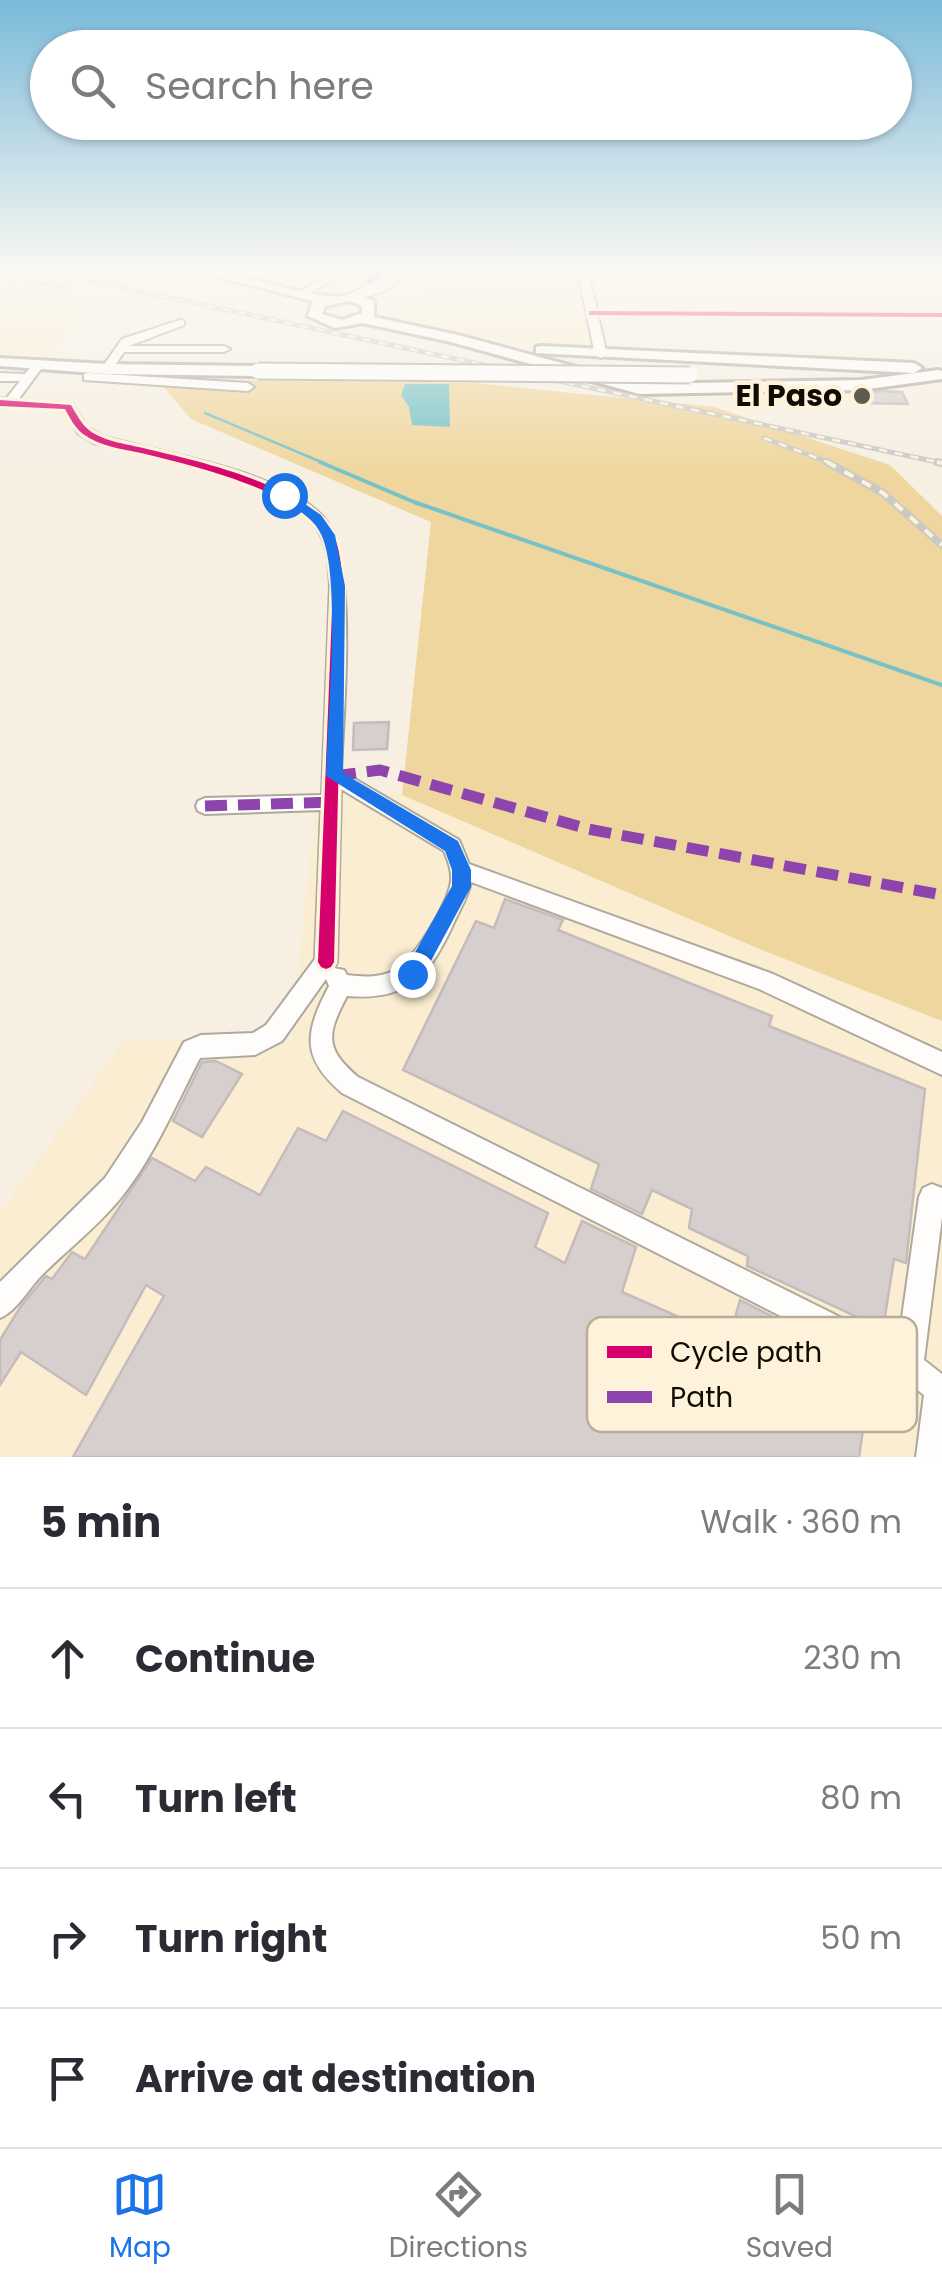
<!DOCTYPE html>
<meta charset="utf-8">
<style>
body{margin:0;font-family:Poppins,sans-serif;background:#f2f2f3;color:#2b2b33}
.stop{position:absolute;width:30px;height:30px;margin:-22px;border:8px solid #1a73e8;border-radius:50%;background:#fff}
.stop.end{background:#1a73e8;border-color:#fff;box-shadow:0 2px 10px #0008}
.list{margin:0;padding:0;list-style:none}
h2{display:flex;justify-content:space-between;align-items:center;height:130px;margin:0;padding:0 40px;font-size:42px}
h2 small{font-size:32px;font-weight:400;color:#7c7c81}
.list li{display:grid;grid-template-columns:65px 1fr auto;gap:30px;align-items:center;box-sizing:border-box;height:140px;padding:0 40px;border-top:2px solid #e1e1e2}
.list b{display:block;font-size:38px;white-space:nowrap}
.list em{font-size:32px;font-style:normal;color:#7c7c81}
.icon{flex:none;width:55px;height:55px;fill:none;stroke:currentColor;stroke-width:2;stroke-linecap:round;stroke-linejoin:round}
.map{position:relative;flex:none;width:942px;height:1457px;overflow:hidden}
.search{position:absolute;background:#fff;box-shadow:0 2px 8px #0004;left:30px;right:30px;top:30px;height:110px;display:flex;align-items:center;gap:25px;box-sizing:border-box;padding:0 35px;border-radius:55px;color:#7c7c81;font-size:38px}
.sheet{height:690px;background:#fff}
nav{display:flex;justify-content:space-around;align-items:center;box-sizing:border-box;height:140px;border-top:2px solid #e1e1e2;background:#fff;font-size:28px;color:#7c7c81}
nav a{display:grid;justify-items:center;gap:5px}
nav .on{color:#1a73e8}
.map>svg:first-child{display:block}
</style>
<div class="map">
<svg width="942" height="1457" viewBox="0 0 942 1457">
<rect width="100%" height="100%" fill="#f6efe2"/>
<!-- built -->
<path fill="#faedd2" d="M452,272H579L596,351L460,335L386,316Z
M0,286L34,287L89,294L50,356L0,353Z
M317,787L402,795L757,948L942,1021V1457H0V1213L124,1041L292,1038Z"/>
<!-- green -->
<path fill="#efd69e" d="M157,379L474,383L714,407L890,465L942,516V1021L757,948L402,795L431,522L191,419Z"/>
<!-- water -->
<path fill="#77c2c6" d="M405,384H449L450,427L412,425L409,407L401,395Z"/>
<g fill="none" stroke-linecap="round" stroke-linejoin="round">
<!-- stream-far1 -->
<path stroke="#77c2c6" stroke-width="2.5" d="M205,413L326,464"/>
<!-- stream -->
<path stroke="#77c2c6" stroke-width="4" d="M320,462L414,502L942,685"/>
</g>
<!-- building -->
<path fill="#d7cfcd" stroke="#c4bbba" stroke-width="2.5" d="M882,391L902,392L908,404L859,403L855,394Z
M389,722L387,749L353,750L354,723Z
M505,899L563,920L558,930L772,1016L769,1026L925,1089L906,1263L894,1259L883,1329L747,1266L748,1256L689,1228L692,1209L652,1190L642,1214L591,1189L599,1164L403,1070L476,921L494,928Z
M216,1061L242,1074L202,1137L173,1121L202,1062Z
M343,1111L548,1213L535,1247L565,1263L582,1221L636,1247L622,1292L729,1339L740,1300L897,1379L913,1392L908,1428L866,1410L859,1457H73L164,1296L146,1285L86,1395L21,1352L0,1385V1340L21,1306L46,1276L52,1279L72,1252L85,1259L152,1158L195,1181L206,1167L260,1195L298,1128L326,1141Z"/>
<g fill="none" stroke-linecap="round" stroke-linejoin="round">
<defs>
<path id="minor" d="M333,272H347L301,298L292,296Z
M578,272H588L597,310L942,312V318L598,316L607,355L601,358L595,355Z
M180,320L184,321V325L129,346H224L230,349L224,352H124L111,371L101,369L122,339Z
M34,363L44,365L18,400L72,404L87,427L104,437C164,453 281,471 323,517C359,556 343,715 341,771L459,840L469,864L773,974L942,1052V1075L759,989L471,882C468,898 458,912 452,927C428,978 406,1001 347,996C327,1034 324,1048 358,1077L898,1346L919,1197L923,1188L932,1184L942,1188V1217L924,1360L942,1374V1457H916L924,1395L899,1376L342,1093C300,1057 305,1032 329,986L326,979L282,1041L255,1055L200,1058C175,1106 154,1157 120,1199C97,1227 68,1249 42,1275C29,1288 17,1311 0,1318V1282L105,1178L142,1122L184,1042L201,1035L253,1033L266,1025L315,959L321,810L205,814L198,811L196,806L198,801L205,798L322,795L330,586C329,566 328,543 316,527C282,480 150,457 94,443L78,433L64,410L0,406V398L6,399L20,381H0V373L25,374ZM341,789L444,851C448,861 452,870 451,881C449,903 413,962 393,971C379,978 363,977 347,975L344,970L334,968L337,962Z
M88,373L248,383L254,387L248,391L84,380V374Z"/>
<path id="major" d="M199,272C243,272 283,291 327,296C349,298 348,291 374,301V317L458,335L639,384L861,380L938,370L942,371V379L861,390L639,394L451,342L363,323L335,328L308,316L313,301ZM350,301L362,306V313L342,320L322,314L325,306Z
M541,346L914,363L922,368L914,373L536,353V347Z
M0,358L107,364L258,366L266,371L258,376L107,374L0,366Z"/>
<path id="highway" d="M392,272H411L387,290L351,302L343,297Z"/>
</defs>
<!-- minor casing -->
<use href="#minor" stroke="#aea99d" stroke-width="4"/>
<!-- major casing -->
<use href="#major" stroke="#aea99d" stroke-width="6"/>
<!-- highway casing -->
<use href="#highway" stroke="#aea99d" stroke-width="4"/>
<!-- minor -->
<use href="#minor" fill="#fefdfb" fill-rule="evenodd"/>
<!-- major -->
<use href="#major" fill="#fefdfb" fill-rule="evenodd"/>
<!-- highway -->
<use href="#highway" fill="#fefdfb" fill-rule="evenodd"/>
<defs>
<path id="rail-far1" d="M50,272L942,463
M0,280L70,287
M764,438L833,464"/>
<path id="rail" d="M827,462L883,493L942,545
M937,462L942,463"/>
</defs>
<!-- rail-far1 casing -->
<use href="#rail-far1" stroke="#cbc9c5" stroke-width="5"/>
<!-- rail casing -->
<use href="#rail" stroke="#cbc9c5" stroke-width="8"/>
<!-- rail-far1 -->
<use href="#rail-far1" stroke="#fef2da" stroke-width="2.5" stroke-dasharray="8" stroke-linecap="butt"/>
<!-- rail -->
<use href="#rail" stroke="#fef2da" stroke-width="4" stroke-dasharray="10" stroke-linecap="butt"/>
<defs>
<path id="major-bridge" d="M258,371L690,375"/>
</defs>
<!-- major-bridge casing -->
<use href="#major-bridge" stroke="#aea99d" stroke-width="19" stroke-linecap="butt"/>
<!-- major-bridge -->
<use href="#major-bridge" stroke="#fefdfb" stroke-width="15"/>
<!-- quiet-far1 -->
<path stroke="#8e44ad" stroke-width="6" stroke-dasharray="14 6" stroke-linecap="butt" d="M368,282L383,272"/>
<!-- quiet -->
<path stroke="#8e44ad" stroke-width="11" stroke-dasharray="22 11" stroke-linecap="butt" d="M334,776L380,770L588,829L942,895
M205,806L333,802"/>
<defs>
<path id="cycleway" d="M589,311L942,313V317L592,315H589Z
M0,400L71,405C76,413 81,424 89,430C104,442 128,444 147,449C198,461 306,485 332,533C341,548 341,569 343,586L334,962L331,967L326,969L321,967L318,962L333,586C330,570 330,548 322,533C295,489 190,465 141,453C122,449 99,446 83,434C75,428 70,418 65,409L0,406Z"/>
</defs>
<!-- cycleway casing -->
<use href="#cycleway" stroke="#fef2da" stroke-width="7"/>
<!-- cycleway -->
<use href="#cycleway" fill="#d6006c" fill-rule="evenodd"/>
</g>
<!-- sky -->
<linearGradient id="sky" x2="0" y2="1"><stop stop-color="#7bbada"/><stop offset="0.57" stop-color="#fbf8f2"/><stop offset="1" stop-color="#fbf8f2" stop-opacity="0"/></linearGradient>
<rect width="942" height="476" fill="url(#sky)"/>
<!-- route -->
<path fill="#1a73e8" d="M280,493H289L321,515L335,535L345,586L343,773L458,841L471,870V887L420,981L412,984L403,974L452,886V870L445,851L326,776C327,721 342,578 321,534C313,517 294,508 280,498Z"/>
<!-- markers -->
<circle fill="#605b51" stroke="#fef2da" stroke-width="4" cx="862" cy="396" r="10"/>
<g text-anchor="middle" stroke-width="9" stroke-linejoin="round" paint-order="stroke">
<!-- far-poi labels -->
<g font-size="30" font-weight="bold" fill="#100b03" stroke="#fef2da" text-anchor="end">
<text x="842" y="406">El Paso</text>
</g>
</g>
<!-- legend -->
<rect x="587" y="1317" width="330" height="115" rx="15" fill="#fef2da" stroke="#b7ad9a" stroke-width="2.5"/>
<rect x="607" y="1346" width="45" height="12" fill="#d6006c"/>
<rect x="607" y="1391" width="45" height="12" fill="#8e44ad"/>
<g font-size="28" fill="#100b03">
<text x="670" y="1362">Cycle path</text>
<text x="670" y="1407">Path</text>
</g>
</svg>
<div class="stop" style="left:284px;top:495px"></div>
<div class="stop end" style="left:412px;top:974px"></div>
<div class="search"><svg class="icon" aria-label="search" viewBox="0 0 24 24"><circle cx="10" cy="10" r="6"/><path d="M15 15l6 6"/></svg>Search here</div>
</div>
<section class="sheet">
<h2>5 min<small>Walk · 360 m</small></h2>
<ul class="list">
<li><svg class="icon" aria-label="ahead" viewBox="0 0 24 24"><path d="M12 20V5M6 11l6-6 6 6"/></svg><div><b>Continue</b></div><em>230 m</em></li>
<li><svg class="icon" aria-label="left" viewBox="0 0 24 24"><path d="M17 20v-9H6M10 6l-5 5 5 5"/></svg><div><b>Turn left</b></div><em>80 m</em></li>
<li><svg class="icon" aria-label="right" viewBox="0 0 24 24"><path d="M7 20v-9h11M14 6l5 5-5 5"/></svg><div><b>Turn right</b></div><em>50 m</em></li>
<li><svg class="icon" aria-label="arrive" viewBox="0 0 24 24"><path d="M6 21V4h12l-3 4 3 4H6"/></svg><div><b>Arrive at destination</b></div></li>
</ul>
</section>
<nav>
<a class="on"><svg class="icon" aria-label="map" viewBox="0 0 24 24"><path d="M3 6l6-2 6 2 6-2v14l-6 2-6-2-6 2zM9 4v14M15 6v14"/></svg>Map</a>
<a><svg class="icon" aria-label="directions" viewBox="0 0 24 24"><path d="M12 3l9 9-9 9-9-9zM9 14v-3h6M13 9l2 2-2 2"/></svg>Directions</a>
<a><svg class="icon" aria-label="saved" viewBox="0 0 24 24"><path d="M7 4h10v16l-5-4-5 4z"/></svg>Saved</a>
</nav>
